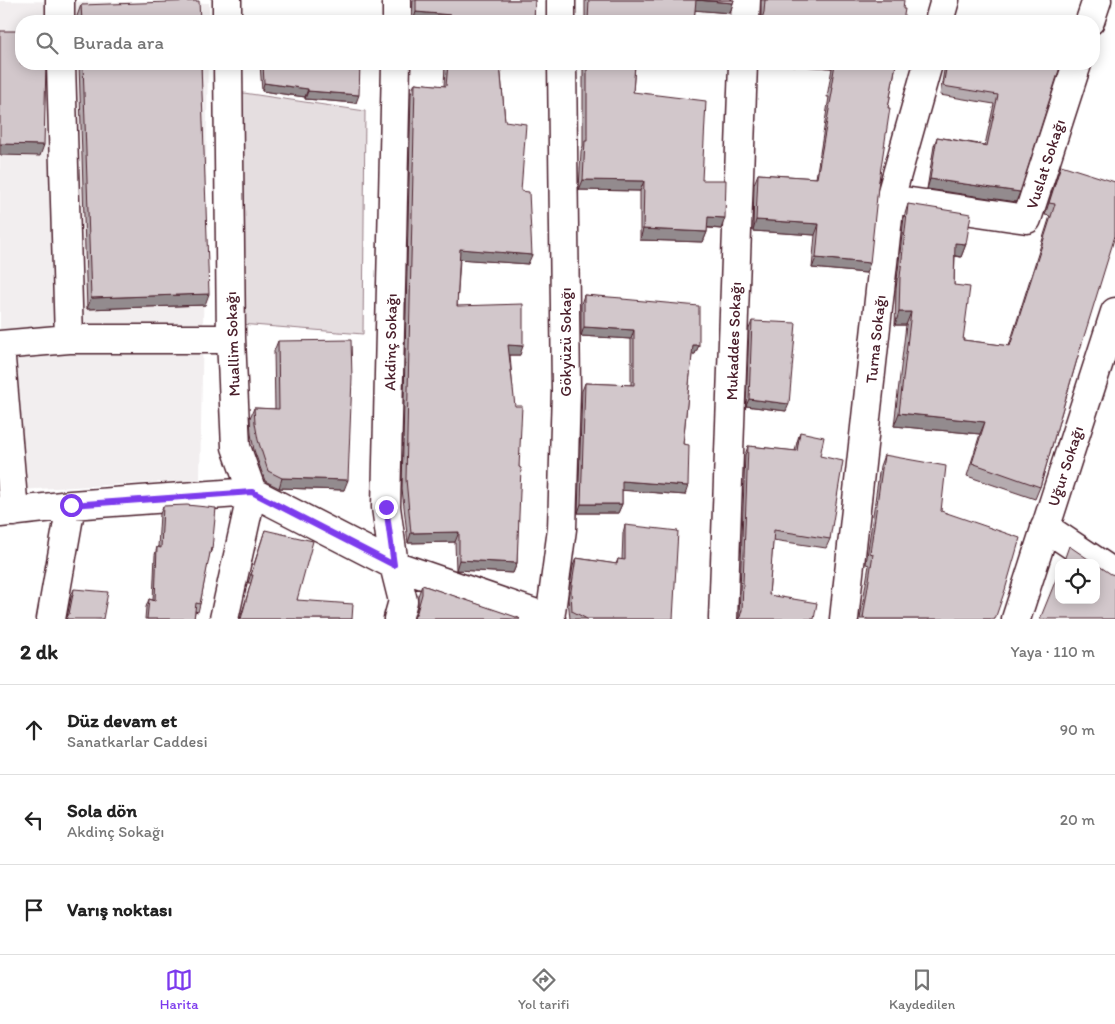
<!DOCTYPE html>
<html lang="tr">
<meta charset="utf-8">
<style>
body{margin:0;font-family:Itim,sans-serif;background:#f6f6f6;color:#222}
.controls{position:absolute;right:15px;bottom:15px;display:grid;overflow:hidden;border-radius:10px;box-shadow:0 2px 12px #0003}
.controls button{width:45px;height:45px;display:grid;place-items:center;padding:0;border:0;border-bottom:1px solid #e0e0e0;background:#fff;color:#222;font:25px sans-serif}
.stop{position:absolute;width:15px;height:15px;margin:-11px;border:4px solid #7c3aed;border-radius:50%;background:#fff}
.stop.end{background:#7c3aed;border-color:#fff;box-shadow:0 1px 5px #0008}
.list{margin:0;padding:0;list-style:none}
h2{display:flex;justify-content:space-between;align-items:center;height:65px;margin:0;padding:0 20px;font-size:21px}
h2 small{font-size:16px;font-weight:400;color:#767676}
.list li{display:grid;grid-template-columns:32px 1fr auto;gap:15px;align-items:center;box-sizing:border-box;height:90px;padding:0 20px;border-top:1px solid #e0e0e0}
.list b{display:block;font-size:19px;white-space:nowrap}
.list p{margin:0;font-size:16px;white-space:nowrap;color:#767676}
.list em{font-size:16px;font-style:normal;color:#767676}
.icon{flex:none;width:28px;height:28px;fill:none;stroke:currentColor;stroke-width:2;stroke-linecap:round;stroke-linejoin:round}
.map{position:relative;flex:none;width:1115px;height:619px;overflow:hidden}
.search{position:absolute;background:#fff;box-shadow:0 2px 12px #0003;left:15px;right:15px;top:15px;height:55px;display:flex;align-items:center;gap:12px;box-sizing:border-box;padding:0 18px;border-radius:20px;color:#767676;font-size:19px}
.sheet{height:335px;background:#fff}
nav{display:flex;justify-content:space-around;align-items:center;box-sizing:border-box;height:70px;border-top:1px solid #e0e0e0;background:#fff;font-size:14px;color:#767676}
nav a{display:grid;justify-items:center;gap:2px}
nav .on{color:#7c3aed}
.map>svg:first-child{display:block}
</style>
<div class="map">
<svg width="1115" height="619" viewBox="0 0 1115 619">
<rect width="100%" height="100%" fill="#fff"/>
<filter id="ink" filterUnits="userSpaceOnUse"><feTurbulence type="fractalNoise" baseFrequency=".02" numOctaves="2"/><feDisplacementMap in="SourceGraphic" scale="10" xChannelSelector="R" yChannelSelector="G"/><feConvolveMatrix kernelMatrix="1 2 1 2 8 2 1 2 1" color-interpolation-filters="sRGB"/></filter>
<g filter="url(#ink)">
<!-- built -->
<path fill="#f2eeef" d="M0,1L209,3V21H21V64H208L200,480L0,491Z"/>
<!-- green -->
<path fill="#e5dee0" stroke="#987e86" d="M237,92L365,111L363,334L240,324Z"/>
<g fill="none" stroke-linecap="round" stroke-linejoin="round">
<defs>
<path id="minor" d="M60,0V21
M227,0V21
M561,0V21
M397,21V0
M745,21L746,0
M939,21L945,0
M1090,21L1097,0
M61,64L69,339
M396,64L386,507L394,565L403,601L398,619
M890,199L1027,219L1077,64
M0,345L69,339H231
M0,347L14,512
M0,513L71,505L252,492L394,565L551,619
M1045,527L1115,574
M51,619L71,505
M224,619L252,492L236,447L231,339L228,64
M550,619L562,529L566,390L562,64
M723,619L743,64
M844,619L890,199L928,64
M1016,619L1115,312"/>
</defs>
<!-- minor casing -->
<use href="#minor" stroke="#4a1f2b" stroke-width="31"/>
<!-- minor -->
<use href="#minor" stroke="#fff" stroke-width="28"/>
</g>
<!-- wall -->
<path fill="#b5abaf" stroke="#4a1f2b" d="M413,0H535L534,21H412Z
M585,0H734L733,3L730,13L695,10L694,21H585Z
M761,0H904L761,20Z
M81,5L200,21H77V16Z
M79,64H201L205,305L87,309Z
M260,64H360L356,103L305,99V97L262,91Z
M445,64H500L505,121L521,191L528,264L460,259L457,306L520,355H510L519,467L517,563L513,573L456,570L455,542L408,543L402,489L411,93L415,83L444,86Z
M583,64H635L633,92L702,180L721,229L707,228V232L703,242L640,240V191L579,190L581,151L583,146Z
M768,64H896L888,108L878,187L866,273L812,268L815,235L753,231L754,184L758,174L816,178L829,97H827L832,68Z
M945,64H1061L1016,202L927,189L934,146L937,137L985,145L994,104L940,95Z
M1061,165L1078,356L1040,487L1035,499L967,476L980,434L894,426L906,325H895L896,289L904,217L908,204L966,244L961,257L955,256L954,285L963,340L1009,346L1050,216L1045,215Z
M584,295L622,299L699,345L695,354H692L683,444L685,495L622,490V504L618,513H578L582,391L585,383L631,385V339L581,336V304Z
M752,321L786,411L746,406L749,329Z
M278,341L344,490L279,488L265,481L254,450L251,434L250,418L254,408L275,409L274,351Z
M800,432L820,456L830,539L826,548L773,540L769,595L739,619L745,455L748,446L795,451L797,442Z
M884,455L941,511L995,619H860L869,565L866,564L880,466Z
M163,506L212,549L209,556L200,604L198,612L195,611L194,619H145L146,607L149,599L153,600L155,555L157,547H158L160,514Z
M625,525L673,619H570L568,599L573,566L576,558L616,564L618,559L622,560L623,533Z
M265,530L297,600L352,619H240L251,583H248Z
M422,585L520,619H413L415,615L418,605V596Z
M74,589L103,619L67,617L71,597Z"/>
<!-- shaded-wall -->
<path fill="#938b8e" stroke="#4a1f2b" d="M696,0L733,3L730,13L692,10Z
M416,12L451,15L449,21H413Z
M768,64H833L832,68Z
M264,83L308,89L305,97L262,91Z
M308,91L359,95L356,103L305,99Z
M0,144L44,145L40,156L0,155Z
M930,179L1020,192L1016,202L927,189Z
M583,180L644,181L640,191L579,190Z
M708,217L725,218L721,229L704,227Z
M756,220L819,224L815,235L753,231Z
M643,229L707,232L703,242L640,240Z
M955,243L966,244L961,257L951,255Z
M460,249L532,255L528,264L457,259Z
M816,258L870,263L866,273L812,268Z
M209,294L205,305L87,309L91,298Z
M899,312H911L906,325H895Z
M584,327L634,330L631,339L581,336Z
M508,345L523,346L520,355H505Z
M693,345H699L695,354H690Z
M749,399L789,404L786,411L746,406Z
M899,413L985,422L980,434L894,426Z
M282,478L348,480L344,490L279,488Z
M622,481L688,486L685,495L619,490Z
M581,504H622L618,513H578Z
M459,532L455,542L408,543L411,533Z
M459,560L517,563L513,573L456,570Z"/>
<!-- building -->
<path fill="#d2c7cb" stroke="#4a1f2b" d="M416,0H535L534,21H451V15L416,12Z
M589,0H696L694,21H588Z
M697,0H734L733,3Z
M765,0H904L903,9H905L903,21H760L762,19L764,12Z
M199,1L200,21H82L81,5Z
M0,31H21V64H46L44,145L0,144Z
M83,64H201L209,294L91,298Z
M263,64H360L359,95L308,91V89L264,83Z
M448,64H500L505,121L526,124L521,191L529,192L532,255L460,249L457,306L523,304V346L508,345L515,406H522L519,467L521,468L517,563L459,560V532L411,533L406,479L415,83L446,86Z
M587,64H635L633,92L706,101L702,180H726L725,218L708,217L707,232L643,229L644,181L583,180L585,141H587Z
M835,64H896L888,108H890L878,187L870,263L816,258L819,224L756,220L758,174L817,178L833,87H831Z
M947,64H1061L1020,192L930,179L937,137L987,146L998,95L943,86Z
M1061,165L1115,182V236L1078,356L1040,487L972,463L985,422L899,413L911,312H899L900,277L908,204L971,214L966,244L955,243L954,285L970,287L963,340L1010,346L1055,204L1049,203Z
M584,295L622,298V299L699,306V345H693L683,444L689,445L688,486L622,481V504H581L585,383L634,385V330L584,327Z
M752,321L796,323L789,404L749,399Z
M351,340L352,378L348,480L282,478L268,471L258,440L255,423L254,408L279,409L278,341Z
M800,432L824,437L820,456L843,461L830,539L774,530L769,595L817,603L814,619H738L740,617L742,610L748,446L797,451Z
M884,455L946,466L941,511L1020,538L1005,590L995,619H868L863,618L873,554L870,553Z
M187,505L216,508L212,549L211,548L200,604L196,603L194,619H147L149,599L155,601L157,547L161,548L163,506Z
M625,525L678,531L673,619H587L572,611L571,591L576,558L617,564L618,559L625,560Z
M265,530L313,541L297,600L353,604L352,619H241L253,575H251Z
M1069,546L1094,563H1063Z
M1096,564L1111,574L1115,575V619H1040L1059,572V600H1096Z
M422,585L519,618L520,619H415L414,618L417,612L422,594Z
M74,589L108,592L103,619H66L69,614Z"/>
</g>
<g fill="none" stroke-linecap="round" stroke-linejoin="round" filter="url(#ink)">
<!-- route -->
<path stroke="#7c3aed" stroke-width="6" d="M71,505L252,492L394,565L386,507"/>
</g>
<g text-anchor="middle" stroke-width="4.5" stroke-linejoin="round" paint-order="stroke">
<!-- street labels -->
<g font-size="16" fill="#4a1f2b" stroke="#fff">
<text transform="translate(1045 164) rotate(-72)" y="6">Vuslat Sokağı</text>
<text transform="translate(875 339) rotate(-84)" y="6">Turna Sokağı</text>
<text transform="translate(733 341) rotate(-88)" y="6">Mukaddes Sokağı</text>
<text transform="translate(390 342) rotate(-89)" y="6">Akdinç Sokağı</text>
<text transform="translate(565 342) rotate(-90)" y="6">Gökyüzü Sokağı</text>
<text transform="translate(232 344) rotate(-92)" y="6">Muallim Sokağı</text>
<text transform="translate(1065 466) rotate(-72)" y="6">Uğur Sokağı</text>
</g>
</g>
</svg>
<div class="controls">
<button><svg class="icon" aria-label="locate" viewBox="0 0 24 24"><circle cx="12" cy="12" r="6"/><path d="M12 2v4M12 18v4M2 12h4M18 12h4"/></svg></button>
</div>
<div class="stop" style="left:71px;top:505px"></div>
<div class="stop end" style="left:386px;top:507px"></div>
<div class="search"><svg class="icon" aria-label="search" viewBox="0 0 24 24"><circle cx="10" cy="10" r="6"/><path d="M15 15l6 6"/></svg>Burada ara</div>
</div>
<section class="sheet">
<h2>2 dk<small>Yaya · 110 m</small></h2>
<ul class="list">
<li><svg class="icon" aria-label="ahead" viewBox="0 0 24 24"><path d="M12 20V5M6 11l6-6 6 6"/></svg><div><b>Düz devam et</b><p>Sanatkarlar Caddesi</p></div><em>90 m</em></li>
<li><svg class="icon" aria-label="left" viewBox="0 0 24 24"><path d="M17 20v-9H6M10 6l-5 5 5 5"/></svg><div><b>Sola dön</b><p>Akdinç Sokağı</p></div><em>20 m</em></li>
<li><svg class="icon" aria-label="arrive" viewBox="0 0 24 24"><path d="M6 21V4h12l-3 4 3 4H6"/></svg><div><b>Varış noktası</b></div></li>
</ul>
</section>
<nav>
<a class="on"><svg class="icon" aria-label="map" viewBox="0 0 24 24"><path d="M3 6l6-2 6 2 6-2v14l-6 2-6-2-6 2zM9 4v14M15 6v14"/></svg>Harita</a>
<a><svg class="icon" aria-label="directions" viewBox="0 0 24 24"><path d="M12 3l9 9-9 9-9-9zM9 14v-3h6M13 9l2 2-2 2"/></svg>Yol tarifi</a>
<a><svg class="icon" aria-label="saved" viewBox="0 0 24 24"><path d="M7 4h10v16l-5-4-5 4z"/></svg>Kaydedilen</a>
</nav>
